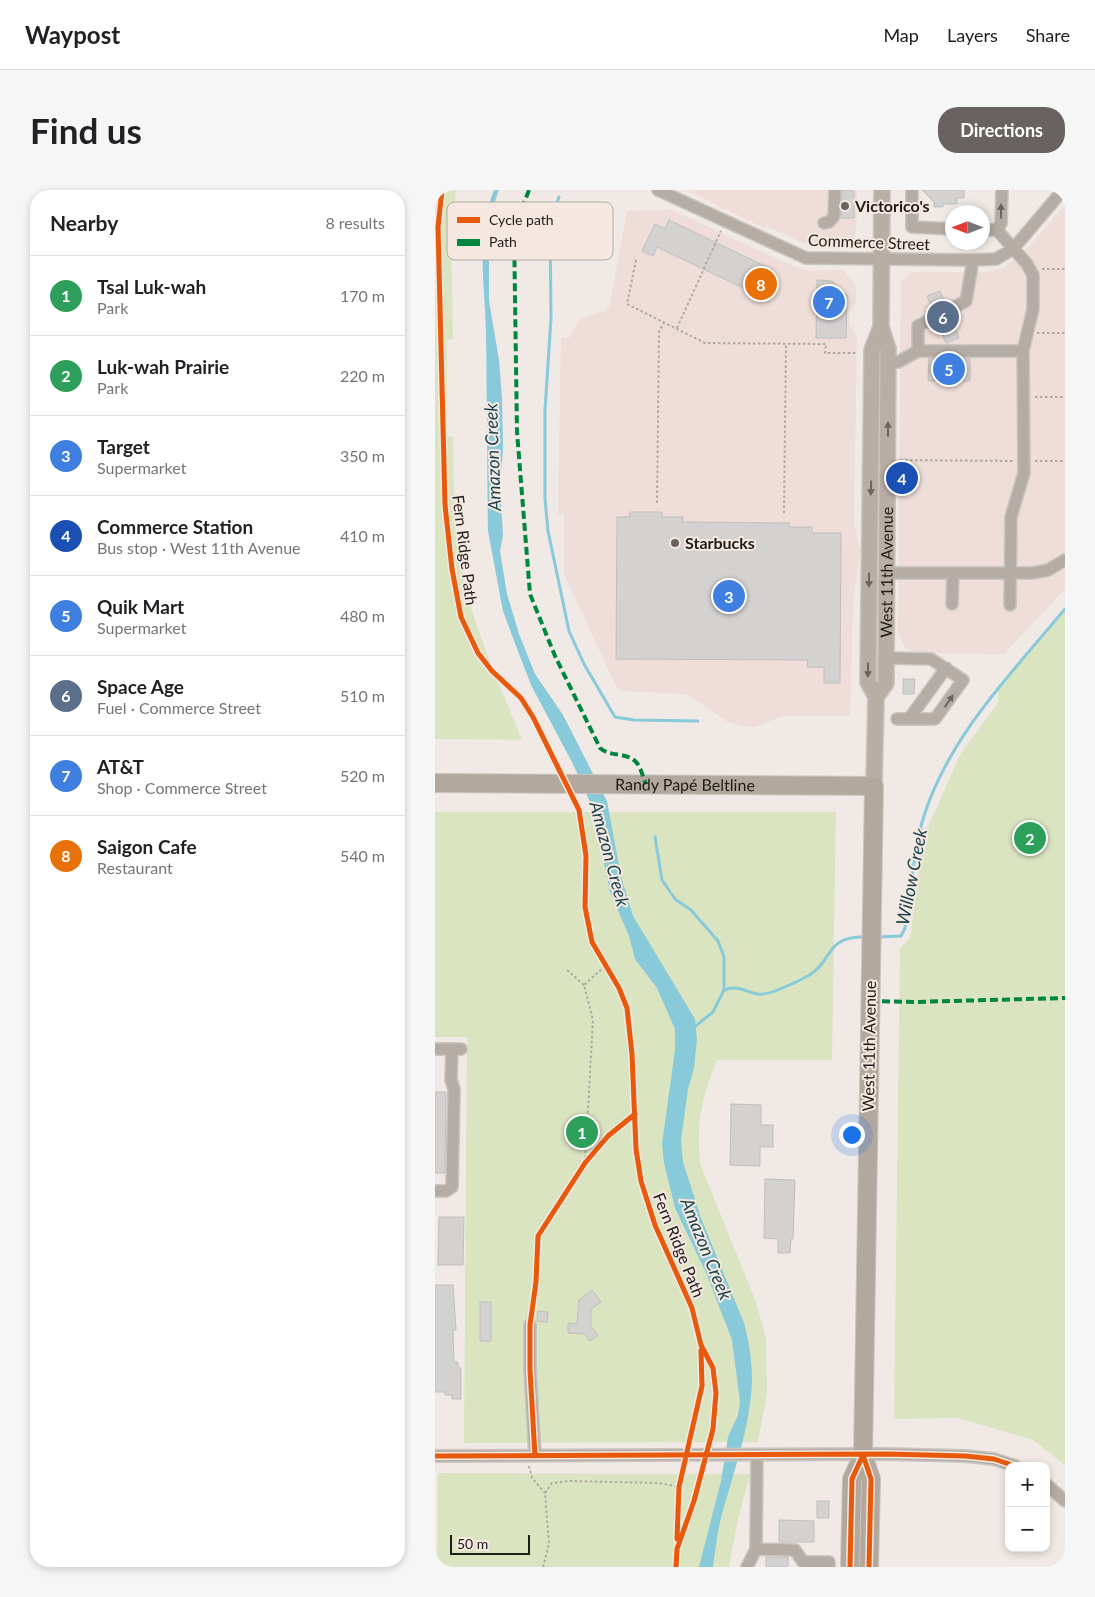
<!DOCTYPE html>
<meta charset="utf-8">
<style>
body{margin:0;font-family:Lato,sans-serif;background:#f6f6f6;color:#202124}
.controls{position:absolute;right:15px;bottom:15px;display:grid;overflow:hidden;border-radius:10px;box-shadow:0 2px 8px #0003}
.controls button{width:45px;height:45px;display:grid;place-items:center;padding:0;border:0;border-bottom:1px solid #e0e0e0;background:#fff;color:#202124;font:25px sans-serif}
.compass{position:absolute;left:510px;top:15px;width:45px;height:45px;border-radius:50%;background:#fff;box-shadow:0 2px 8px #0003;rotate:270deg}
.scale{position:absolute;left:15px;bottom:12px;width:80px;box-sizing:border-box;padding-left:5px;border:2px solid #1f1b19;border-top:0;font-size:14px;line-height:18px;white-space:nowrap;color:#1f1b19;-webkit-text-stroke:4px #f4e8e1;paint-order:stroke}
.you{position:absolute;left:416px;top:944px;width:18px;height:18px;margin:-12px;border:4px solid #fff;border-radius:50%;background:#1a73e8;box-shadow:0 0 0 8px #1a73e833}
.badge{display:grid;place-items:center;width:32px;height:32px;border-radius:50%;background:#686360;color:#fff;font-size:16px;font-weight:700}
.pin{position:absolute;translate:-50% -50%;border:2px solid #fff;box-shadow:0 1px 5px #0006}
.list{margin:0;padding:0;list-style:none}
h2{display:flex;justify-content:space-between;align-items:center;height:65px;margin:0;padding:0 20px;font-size:21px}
h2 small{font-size:16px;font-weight:400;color:#757577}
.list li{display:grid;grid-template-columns:32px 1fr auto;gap:15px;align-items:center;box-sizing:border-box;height:80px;padding:0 20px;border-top:1px solid #e0e0e0}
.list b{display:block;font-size:19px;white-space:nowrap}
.list p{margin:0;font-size:16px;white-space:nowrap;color:#757577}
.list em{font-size:16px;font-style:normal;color:#757577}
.map{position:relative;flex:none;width:630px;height:1377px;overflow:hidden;border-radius:20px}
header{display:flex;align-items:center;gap:30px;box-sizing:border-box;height:70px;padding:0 25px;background:#fff;border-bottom:1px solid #e0e0e0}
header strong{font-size:24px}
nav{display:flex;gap:28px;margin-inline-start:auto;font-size:18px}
.intro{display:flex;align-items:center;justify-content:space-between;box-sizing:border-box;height:120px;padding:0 30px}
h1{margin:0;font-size:35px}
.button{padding:12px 22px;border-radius:20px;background:#686360;color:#fff;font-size:18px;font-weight:700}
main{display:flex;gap:30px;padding:0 30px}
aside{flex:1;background:#fff;border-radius:20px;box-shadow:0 2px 8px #0003}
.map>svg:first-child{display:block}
</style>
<header>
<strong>Waypost</strong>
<nav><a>Map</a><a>Layers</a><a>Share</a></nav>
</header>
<div class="intro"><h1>Find us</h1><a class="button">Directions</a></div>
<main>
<aside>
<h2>Nearby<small>8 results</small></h2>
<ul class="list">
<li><span class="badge" style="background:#2e9e5b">1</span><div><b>Tsal Luk-wah</b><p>Park</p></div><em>170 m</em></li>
<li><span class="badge" style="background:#2e9e5b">2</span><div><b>Luk-wah Prairie</b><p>Park</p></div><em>220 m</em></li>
<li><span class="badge" style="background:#3f7fe0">3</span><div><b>Target</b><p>Supermarket</p></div><em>350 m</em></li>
<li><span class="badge" style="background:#1a4fb4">4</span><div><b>Commerce Station</b><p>Bus stop · West 11th Avenue</p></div><em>410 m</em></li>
<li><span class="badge" style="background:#3f7fe0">5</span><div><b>Quik Mart</b><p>Supermarket</p></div><em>480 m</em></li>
<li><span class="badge" style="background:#5c6f8a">6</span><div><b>Space Age</b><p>Fuel · Commerce Street</p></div><em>510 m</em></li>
<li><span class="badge" style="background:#3f7fe0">7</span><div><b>AT&amp;T</b><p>Shop · Commerce Street</p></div><em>520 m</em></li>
<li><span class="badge" style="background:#e8710a">8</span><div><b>Saigon Cafe</b><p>Restaurant</p></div><em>540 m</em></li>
</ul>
</aside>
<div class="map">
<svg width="630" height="1377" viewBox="0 0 630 1377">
<rect width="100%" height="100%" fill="#f0e9e5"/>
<!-- commercial -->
<path fill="#eeddd9" d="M252,0H422L421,44L418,50L408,55L370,54L331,36L329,38Z
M630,15V399L569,464L479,463L469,456L463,442L466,92L475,83L480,82H552L570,77L591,60Z
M237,20L360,77L374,81L408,80L421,96V113L414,123V135L422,145L419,332L425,361L418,412L415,526H347L320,537L306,536L291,531L252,504L186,501L182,498L129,384V324H123L126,148H134L145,129L170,121L175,115L192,21Z"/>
<!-- green -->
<path fill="#dbe4c0" d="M0,0H21L16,39L18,149L12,150V246L18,247C19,290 18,334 26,377C38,437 64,493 87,550L0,549Z
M630,420V1275L598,1250L523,1228L459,1229L465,758L475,748L489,646L526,563L563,513V496Z
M0,622H401L397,870H282C267,906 260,937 266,976L321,1112L331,1148L332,1204L323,1252L29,1253L32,847H0Z
M3,1283L315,1284L303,1329L294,1377H2Z"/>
<!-- water -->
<path fill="#88cad9" d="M59,0H64C55,23 52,44 52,69L54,71V111L64,170L67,208L68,259L65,298L68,346L65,361L72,404L84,444L100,484L128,525L172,611L186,686L198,726L260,829L262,850L259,878L253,899L246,950L248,972L266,1028L309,1133C314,1152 317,1170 317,1189C316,1237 297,1286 285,1332C282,1346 280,1362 278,1377H264L286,1291L293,1247L303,1225L305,1212L297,1150L272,1085L240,1018L229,973L227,954L240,860V839L222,798L200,769L194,746L175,702L158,619L138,574L97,497L84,464L68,421L53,341C52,275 52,209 51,143C50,94 40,47 59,0Z"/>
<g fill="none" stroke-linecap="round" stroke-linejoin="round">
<!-- stream -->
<path stroke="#88cad9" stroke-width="3" d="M124,7L115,33L116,128L110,220V309L113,341L134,441L149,474L180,527L199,530L263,531
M220,647L227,690L240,709L256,720L283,751L289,767V800
M442,747L466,746L470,738C477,702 477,665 488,629C513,547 576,484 630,419
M258,838L278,822L289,800C303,795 309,801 322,804C333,807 363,791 373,786C399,771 389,746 430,747"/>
</g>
<!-- building -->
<path fill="#d4d1d1" stroke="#c1bebe" d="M407,0L419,1V28H406Z
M487,0H529V8H522V14H508V17H499V12Z
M234,30L338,80L325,106L222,57L218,66L207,61L220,34L230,39Z
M382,90L397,91L412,105L411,148H381Z
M505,101L510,113L498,120L492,106Z
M516,127L524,148L511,153L503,134Z
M494,168H535V191H493Z
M195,322H227V327H248L247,332L354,333V337H377V343H406L405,493H389V477H372L373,470L181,469L182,327H195Z
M468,489H480L479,504H468Z
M0,902H11L10,983H0Z
M296,914L326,915V935H338V957H325V976L295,975Z
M330,989L360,990L358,1049H356L355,1063H343V1049L329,1048Z
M4,1027H29L28,1075H3Z
M0,1095H18L21,1140H18L19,1172H23V1178H26V1209H17V1205H10V1202H0Z
M157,1100L166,1112L156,1119V1136L163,1145L155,1151L149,1144L133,1143V1133L142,1134L144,1110Z
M45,1112H56V1151H45Z
M103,1121L113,1122L112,1132L102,1131Z
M382,1311H394V1328H382Z
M344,1330L379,1331V1352H344Z
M331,1367H353V1377H331Z"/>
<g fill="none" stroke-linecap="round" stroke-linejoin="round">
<defs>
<path id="minor" d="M223,0L371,68L538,70L561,69L578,59L628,0
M477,0V37L518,39
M389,33L394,32L399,26L400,0
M548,40H562
M562,40L592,74L598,85V119L588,161L589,283L576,327L575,415
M562,40L566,33L567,0
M538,70L531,111L483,136V161H588
M453,172H463L483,161
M451,383H597L613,380L630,370
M517,414L518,383
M451,468L496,469L528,490L500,529H462
M474,529L511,478
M0,859H26
M0,1001H11L17,997L19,899L16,890L17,859
M95,1135V1180L100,1266
M322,1265L321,1359L360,1360L368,1372H394V1377
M0,1266L452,1264L530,1266L559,1269L580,1276
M611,1294L630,1311
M312,1377L321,1359"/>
<g id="major">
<path id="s1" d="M441,507L451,493V468L453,159L446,137L447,0"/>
<path d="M439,596L441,507L433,492L437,160L446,137"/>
</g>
<g id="highway">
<path id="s2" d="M0,593L439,596L428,1265L436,1289L434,1377"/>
<path d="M415,1377L417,1289L428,1265"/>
</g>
</defs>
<!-- minor casing -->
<use href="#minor" stroke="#cac5c1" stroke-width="14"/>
<!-- major casing -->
<use href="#major" stroke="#cac5c1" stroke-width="18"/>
<!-- highway casing -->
<use href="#highway" stroke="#cac5c1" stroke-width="20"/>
<!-- path -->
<path stroke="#afa8a3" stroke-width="2" stroke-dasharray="2.5 2.5" stroke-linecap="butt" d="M201,70L192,114L270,153L391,154L390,163H422
M607,79H630
M242,138L286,41
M602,143H630
M600,207H630
M465,270L578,271
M600,271H630
M222,313L224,142L229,132
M349,323L351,154
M132,780L149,795
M150,973L158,830L149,795L170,776
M94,1276L97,1288L110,1303
M108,1377L114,1354L110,1303L117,1293L135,1291L224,1293L244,1297"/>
<!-- minor -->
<use href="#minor" stroke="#b5ada5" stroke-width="11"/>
<!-- major -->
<use href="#major" stroke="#b8aea5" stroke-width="15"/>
<!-- highway -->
<use href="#highway" stroke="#b2a89e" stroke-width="18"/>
<!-- quiet -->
<path stroke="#00873e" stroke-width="4" stroke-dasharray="8 4" stroke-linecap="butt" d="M94,0L79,39L82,242L95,404L120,466L165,558C177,568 190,561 201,572C206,577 208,588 211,594
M435,811L479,812L630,808"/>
<defs>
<path id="cycleway" d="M7,0L3,37L10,315L17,379L26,427L43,463L57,481L86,508L98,527L144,620L151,666L150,717L157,752L184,798L192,818L197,864L201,959L206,991L220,1035L257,1118L266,1155L278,1178L281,1203L278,1239L259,1311L242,1359L241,1377
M428,1265L436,1289L434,1377
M0,1266L452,1264L530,1266L559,1269L580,1276
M100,1266L95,1180V1135L101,1092L103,1046L150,973L173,946L200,924
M242,1349L244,1297L267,1196L266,1160
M415,1377L417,1289L428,1265"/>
</defs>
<!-- cycleway casing -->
<use href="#cycleway" stroke="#f4e8e1" stroke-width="8"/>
<!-- cycleway -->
<use href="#cycleway" stroke="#e8590c" stroke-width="5"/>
</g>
<!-- one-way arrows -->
<defs><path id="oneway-solid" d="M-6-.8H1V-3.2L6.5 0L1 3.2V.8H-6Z" transform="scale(1.25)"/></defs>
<g fill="#6a645f">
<use href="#oneway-solid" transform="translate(566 21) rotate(-90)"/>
<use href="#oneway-solid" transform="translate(514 511) rotate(-55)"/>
</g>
<g fill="#6c645f">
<use href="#oneway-solid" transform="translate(453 239) rotate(-90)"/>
<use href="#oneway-solid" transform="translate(436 298) rotate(91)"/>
<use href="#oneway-solid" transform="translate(434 390) rotate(91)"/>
<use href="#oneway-solid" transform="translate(433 480) rotate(91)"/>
</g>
<!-- markers -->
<g fill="#686360" stroke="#f4e8e1" stroke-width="2">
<circle cx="410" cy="16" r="5"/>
<circle cx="240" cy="353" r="5"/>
</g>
<g text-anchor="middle" stroke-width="4" stroke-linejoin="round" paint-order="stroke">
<!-- poi labels -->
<g font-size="16" font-weight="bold" fill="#1f1b19" stroke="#f4e8e1" text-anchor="start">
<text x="420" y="22">Victorico's</text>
<text x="250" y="359">Starbucks</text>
</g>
<!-- street labels -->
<g font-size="16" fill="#1f1b19" stroke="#f4e8e1">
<text transform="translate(434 52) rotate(2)" y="6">Commerce Street</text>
<text transform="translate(30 360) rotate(83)" y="6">Fern Ridge Path</text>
<text dy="6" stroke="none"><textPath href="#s1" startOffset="128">West 11th Avenue</textPath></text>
<text dy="6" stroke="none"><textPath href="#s2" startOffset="250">Randy Papé Beltline</textPath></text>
<text transform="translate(434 856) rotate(-89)" y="6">West 11th Avenue</text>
<text transform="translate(244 1055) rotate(68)" y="6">Fern Ridge Path</text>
</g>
<!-- water labels -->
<g font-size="18" font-style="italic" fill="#18444e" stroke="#f4e8e1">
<text transform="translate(58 267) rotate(-92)" y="6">Amazon Creek</text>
<text transform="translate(174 664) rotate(75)" y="6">Amazon Creek</text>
<text transform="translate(477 687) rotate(-79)" y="6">Willow Creek</text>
<text transform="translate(271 1059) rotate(68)" y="6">Amazon Creek</text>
</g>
</g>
<!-- legend -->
<rect x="12" y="12" width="166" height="58" rx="8" fill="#f4e8e1" stroke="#b4aaa5" stroke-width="1"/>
<rect x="22" y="27" width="23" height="6" fill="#e8590c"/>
<rect x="22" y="49" width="23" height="7" fill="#00873e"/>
<g font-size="14" fill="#1f1b19">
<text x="54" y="35">Cycle path</text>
<text x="54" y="57">Path</text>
</g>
</svg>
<div class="controls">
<button>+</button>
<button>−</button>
</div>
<svg class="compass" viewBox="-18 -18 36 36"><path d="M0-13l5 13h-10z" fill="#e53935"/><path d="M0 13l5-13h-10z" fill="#757577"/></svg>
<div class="scale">50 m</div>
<div class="you"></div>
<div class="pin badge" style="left:147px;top:942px;background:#2e9e5b">1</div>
<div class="pin badge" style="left:595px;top:648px;background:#2e9e5b">2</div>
<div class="pin badge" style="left:294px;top:406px;background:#3f7fe0">3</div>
<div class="pin badge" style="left:467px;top:288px;background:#1a4fb4">4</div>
<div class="pin badge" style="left:514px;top:179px;background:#3f7fe0">5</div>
<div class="pin badge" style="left:508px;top:127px;background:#5c6f8a">6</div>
<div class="pin badge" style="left:394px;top:112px;background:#3f7fe0">7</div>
<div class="pin badge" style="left:326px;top:94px;background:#e8710a">8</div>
</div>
</main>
